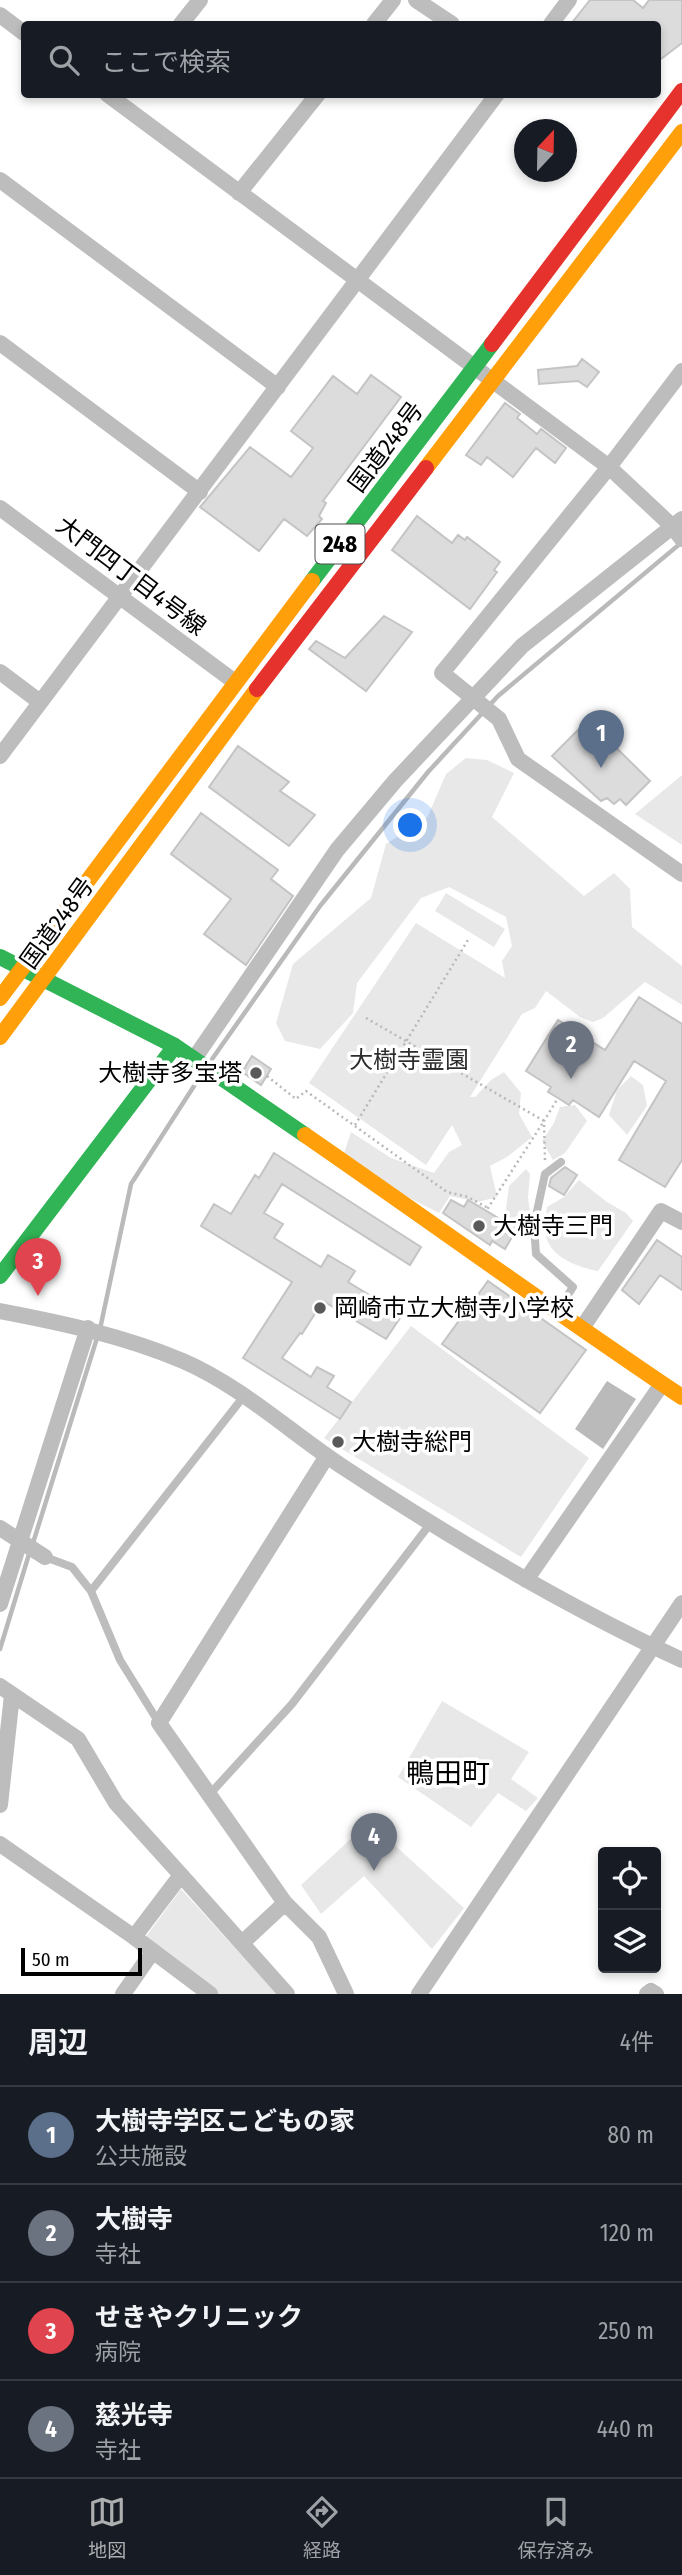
<!DOCTYPE html>
<html lang="ja">
<meta charset="utf-8">
<style>
body{margin:0;font-family:"Fira Sans Condensed","Noto Sans JP",sans-serif;background:#242831;color:#f1f3f6}
.controls{position:absolute;right:21px;bottom:21px;display:grid;overflow:hidden;border-radius:7px;box-shadow:0 4px 10px #0003}
.controls button{width:63px;height:63px;display:grid;place-items:center;padding:0;border:0;border-bottom:2px solid #363941;background:#171b24;color:#f1f3f6;font:35px sans-serif}
.compass{position:absolute;left:514px;top:119px;width:63px;height:63px;border-radius:50%;background:#171b24;box-shadow:0 4px 10px #0003;rotate:22deg}
.scale{position:absolute;left:21px;bottom:18px;width:121px;box-sizing:border-box;padding-left:7px;border:4px solid #000;border-top:0;font-size:19px;line-height:24px;white-space:nowrap;color:#000;-webkit-text-stroke:5px #fff;paint-order:stroke}
.you{position:absolute;left:411px;top:826px;width:24px;height:24px;margin:-18px;border:5px solid #fff;border-radius:50%;background:#1a73e8;box-shadow:0 0 0 10px #1a73e833}
.badge{display:grid;place-items:center;width:46px;height:46px;border-radius:50%;background:#adaeaf;color:#fff;font-size:23px;font-weight:700}
.pin{position:absolute;translate:-50% -58px;filter:drop-shadow(0 2px 4px #0008)}
.pin::after{content:'';position:absolute;top:37px;width:24px;height:21px;background:inherit;clip-path:polygon(0 0,100% 0,50% 100%)}
.list{margin:0;padding:0;list-style:none}
h2{display:flex;justify-content:space-between;align-items:center;height:91px;margin:0;padding:0 28px;font-size:30px}
h2 small{font-size:23px;font-weight:400;color:#9ea1a6}
.list li{display:grid;grid-template-columns:46px 1fr auto;gap:21px;align-items:center;box-sizing:border-box;height:98px;padding:0 28px;border-top:2px solid #363941}
.list b{display:block;font-size:26px;white-space:nowrap}
.list p{margin:0;font-size:23px;white-space:nowrap;color:#9ea1a6}
.list em{font-size:23px;font-style:normal;color:#9ea1a6}
.icon{flex:none;width:38px;height:38px;fill:none;stroke:currentColor;stroke-width:2;stroke-linecap:round;stroke-linejoin:round}
.map{position:relative;flex:none;width:682px;height:1994px;overflow:hidden}
.search{position:absolute;background:#171b24;box-shadow:0 4px 10px #0003;left:21px;right:21px;top:21px;height:77px;display:flex;align-items:center;gap:18px;box-sizing:border-box;padding:0 24px;border-radius:7px;color:#9ea1a6;font-size:26px}
.sheet{height:483px;background:#171b24}
nav{display:flex;justify-content:space-around;align-items:center;box-sizing:border-box;height:98px;border-top:2px solid #363941;background:#171b24;font-size:19px;color:#9ea1a6}
nav a{display:grid;justify-items:center;gap:4px}
nav .on{color:#adaeaf}
.map>svg:first-child{display:block}
</style>
<div class="map">
<svg width="682" height="1994" viewBox="0 0 682 1994">
<rect width="100%" height="100%" fill="#fff"/>
<!-- green -->
<path fill="#e8e8e8" d="M466,758L487,760L514,773L492,817L584,896L614,873L630,889L632,927L682,966V1005L645,982L603,1018L593,1022L580,1017L546,991L535,1008L522,1014L470,1097H475L491,1080L504,1072L521,1093L519,1114L532,1137L507,1157L490,1166L497,1197L478,1202L450,1196L439,1213L398,1192L344,1153L351,1132L391,1158L434,1173L449,1152L462,1145L452,1125L426,1165L309,1083L416,923L505,978L502,961L512,946L506,917L449,887L421,898L357,983L353,1013L320,1049L285,1041L276,1023L293,964L371,898L386,844L427,818L446,774Z
M682,775V845L635,814Z
M446,893L505,929L494,947L435,911Z
M631,1076L643,1085L647,1106L627,1135L609,1115L617,1090Z
M575,1105L587,1121L565,1153L553,1160L542,1141L554,1123L560,1107Z
M526,1169L530,1174L528,1197L530,1212L520,1234H514L507,1228L506,1208L509,1186Z
M579,1180L607,1202L626,1213L633,1221L598,1271C577,1267 546,1256 545,1230C545,1222 546,1215 547,1207L564,1197Z
M411,1326L589,1458L521,1557L324,1438Z
M442,1701L529,1752L511,1779L538,1798L526,1811L498,1793L471,1827L398,1777Z
M369,1822L464,1908L432,1949L364,1876L321,1914L301,1885Z
M181,1889L277,1994H218L145,1938Z"/>
<!-- water -->
<path fill="#bababa" d="M607,1381L636,1399L603,1449L575,1429Z"/>
<g fill="none" stroke-linecap="round" stroke-linejoin="round">
<!-- stream -->
<path stroke="#bababa" stroke-width="4.5" d="M210,1062L320,906L428,772L498,696L681,543
M100,1329L131,1184L203,1072
M33,1543L97,1338
M0,1649L30,1551"/>
</g>
<!-- building -->
<path fill="#dcdcdc" stroke="#c4c4c4" stroke-width="2" d="M590,0H633L643,8L649,0H682V43L657,62V24H571Z
M582,359L599,372L587,387L578,381L539,384L538,370L577,366Z
M371,375L401,397L323,501L326,503L319,516L322,519L307,536L284,519L259,551L200,507L250,447L291,477L313,448L291,431L333,376L357,394Z
M505,403L520,414L517,418L537,434L541,429L566,448L555,463L536,448L513,477L487,457L481,465L466,455Z
M417,516L452,543L458,535L465,540L467,537L500,562L494,570L497,572L470,609L392,550Z
M384,616L412,632L366,691L309,649L316,641L345,658Z
M588,720L650,781L626,805L620,799L614,804L607,798L601,801L552,756Z
M238,746L289,782L280,791L315,815L289,846L209,787Z
M201,813L278,870L271,879L293,896L246,965L204,934L231,899L171,854Z
M639,997L682,1024V1160L665,1187L619,1160L666,1081L634,1061L599,1117L573,1100L569,1105L558,1098L548,1092L551,1087L526,1071L558,1020L605,1050Z
M252,1056L271,1069L261,1085L242,1072Z
M274,1153L421,1247L410,1265L282,1184L264,1213L283,1224L274,1238L321,1267L328,1255L355,1271L348,1282L402,1315L386,1339L323,1301L302,1334L300,1333L282,1358L311,1377L317,1367L334,1376L327,1387L351,1402L340,1419L243,1358L292,1282L201,1226L214,1204L231,1214L255,1175L259,1178Z
M565,1167L577,1175L564,1195L549,1186L551,1178Z
M451,1200L464,1207L468,1200L505,1222L500,1230L512,1237L505,1249L492,1241L490,1245L443,1213Z
M657,1240L682,1257V1290L660,1275L639,1304L622,1290Z
M488,1281L586,1350L540,1413L442,1344Z"/>
<g fill="none" stroke-linecap="round" stroke-linejoin="round">
<!-- path -->
<path stroke="#b8b8b8" stroke-width="2.5" stroke-dasharray="2 3.5" stroke-linecap="butt" d="M366,1018L544,1121L486,1211
M267,1076L296,1099L306,1091L447,1192L468,1197L488,1208
M355,1125L468,940
M545,1160L544,1121L558,1098"/>
<!-- lane -->
<path stroke="#bdbdbd" stroke-width="8" d="M558,1310L573,1287L536,1254L534,1225L545,1174L561,1162
M45,1557L72,1567L91,1591L120,1660L159,1723
M91,1591L244,1396
M209,1795L292,1704L430,1524"/>
<!-- street -->
<path stroke="#bdbdbd" stroke-width="16" d="M416,0L452,24
M0,15L24,33
M181,24L200,0
M374,24L393,0
M551,24L569,0
M107,94L609,467L672,526L682,539
M0,180L278,387
M239,193L318,94
M0,343L200,492
M682,371L609,467L442,673L499,719L518,759L682,874
M0,508L235,682
M0,672L40,702
M0,756L497,94
M194,1059L337,850L395,781L522,646L682,519
M0,1311C63,1323 124,1336 183,1361C243,1387 292,1434 346,1469C454,1540 565,1606 682,1660
M582,1328L661,1211L682,1222
M327,1456L159,1723L285,1903L319,1937L346,1994
M0,1528L45,1557
M526,1580L662,1384
M0,1604L88,1328
M0,1686L78,1739L116,1803L181,1875
M0,1805L12,1695
M0,1844L134,1937
M242,1943L285,1903
M123,1994L153,1951
M210,1994L134,1937L181,1875L287,1994
M419,1994L682,1603
M647,1994L651,1991L656,1994"/>
<!-- fast -->
<path stroke="#30b455" stroke-width="16" d="M312,581L492,344
M0,957L175,1046L305,1135
M0,1276L175,1046"/>
<!-- slow -->
<path stroke="#ff9f0a" stroke-width="16" d="M426,468L682,132
M0,998L312,581
M0,1037L257,689
M305,1135C431,1222 555,1312 682,1397"/>
<!-- jam -->
<path stroke="#e5322d" stroke-width="16" d="M492,344L682,91
M257,689L426,468"/>
</g>
<!-- markers -->
<g fill="#595959" stroke="#fff" stroke-width="2.5">
<circle cx="256" cy="1073" r="7"/>
<circle cx="479" cy="1226" r="7"/>
<circle cx="320" cy="1308" r="7"/>
<circle cx="338" cy="1442" r="7"/>
</g>
<g text-anchor="middle" stroke-width="7" stroke-linejoin="round" paint-order="stroke">
<!-- shield labels -->
<rect fill="#fff" stroke="#4c4c4c" stroke-width="2" x="315.5" y="524.5" width="49" height="39" rx="5"/>
<g font-size="23" font-weight="bold" fill="#000">
<text x="340" y="552">248</text>
</g>
<!-- street labels -->
<g font-size="24" fill="#000" stroke="#fff">
<text transform="translate(386 447) rotate(-53)" y="8">国道248号</text>
<text transform="translate(131 576) rotate(37)" y="8">大門四丁目4号線</text>
<text transform="translate(57 923) rotate(-54)" y="8">国道248号</text>
</g>
<!-- park labels -->
<g font-size="24" fill="#2d2d2d" stroke="#fff">
<text x="409" y="1068">大樹寺霊園</text>
</g>
<!-- poi labels -->
<g font-size="24" fill="#000" stroke="#fff" text-anchor="start">
<text x="242" y="1081" text-anchor="end">大樹寺多宝塔</text>
<text x="493" y="1234">大樹寺三門</text>
<text x="334" y="1316">岡崎市立大樹寺小学校</text>
<text x="352" y="1450">大樹寺総門</text>
</g>
<!-- quarter labels -->
<g font-size="28" fill="#000" stroke="#fff">
<text x="448" y="1783">鴨田町</text>
</g>
</g>
</svg>
<div class="controls">
<button><svg class="icon" aria-label="locate" viewBox="0 0 24 24"><circle cx="12" cy="12" r="6"/><path d="M12 2v4M12 18v4M2 12h4M18 12h4"/></svg></button>
<button><svg class="icon" aria-label="layers" viewBox="0 0 24 24"><path d="M12 4l9 5-9 5-9-5zM3 14l9 5 9-5"/></svg></button>
</div>
<svg class="compass" viewBox="-18 -18 36 36"><path d="M0-13l5 13h-10z" fill="#e53935"/><path d="M0 13l5-13h-10z" fill="#9ea1a6"/></svg>
<div class="scale">50 m</div>
<div class="you"></div>
<div class="pin badge" style="left:601px;top:768px;background:#5c6f8a">1</div>
<div class="pin badge" style="left:571px;top:1079px;background:#6b7280">2</div>
<div class="pin badge" style="left:38px;top:1296px;background:#e0444e">3</div>
<div class="pin badge" style="left:374px;top:1871px;background:#6b7280">4</div>
<div class="search"><svg class="icon" aria-label="search" viewBox="0 0 24 24"><circle cx="10" cy="10" r="6"/><path d="M15 15l6 6"/></svg>ここで検索</div>
</div>
<section class="sheet">
<h2>周辺<small>4件</small></h2>
<ul class="list">
<li><span class="badge" style="background:#5c6f8a">1</span><div><b>大樹寺学区こどもの家</b><p>公共施設</p></div><em>80 m</em></li>
<li><span class="badge" style="background:#6b7280">2</span><div><b>大樹寺</b><p>寺社</p></div><em>120 m</em></li>
<li><span class="badge" style="background:#e0444e">3</span><div><b>せきやクリニック</b><p>病院</p></div><em>250 m</em></li>
<li><span class="badge" style="background:#6b7280">4</span><div><b>慈光寺</b><p>寺社</p></div><em>440 m</em></li>
</ul>
</section>
<nav>
<a class="on"><svg class="icon" aria-label="map" viewBox="0 0 24 24"><path d="M3 6l6-2 6 2 6-2v14l-6 2-6-2-6 2zM9 4v14M15 6v14"/></svg>地図</a>
<a><svg class="icon" aria-label="directions" viewBox="0 0 24 24"><path d="M12 3l9 9-9 9-9-9zM9 14v-3h6M13 9l2 2-2 2"/></svg>経路</a>
<a><svg class="icon" aria-label="saved" viewBox="0 0 24 24"><path d="M7 4h10v16l-5-4-5 4z"/></svg>保存済み</a>
</nav>
